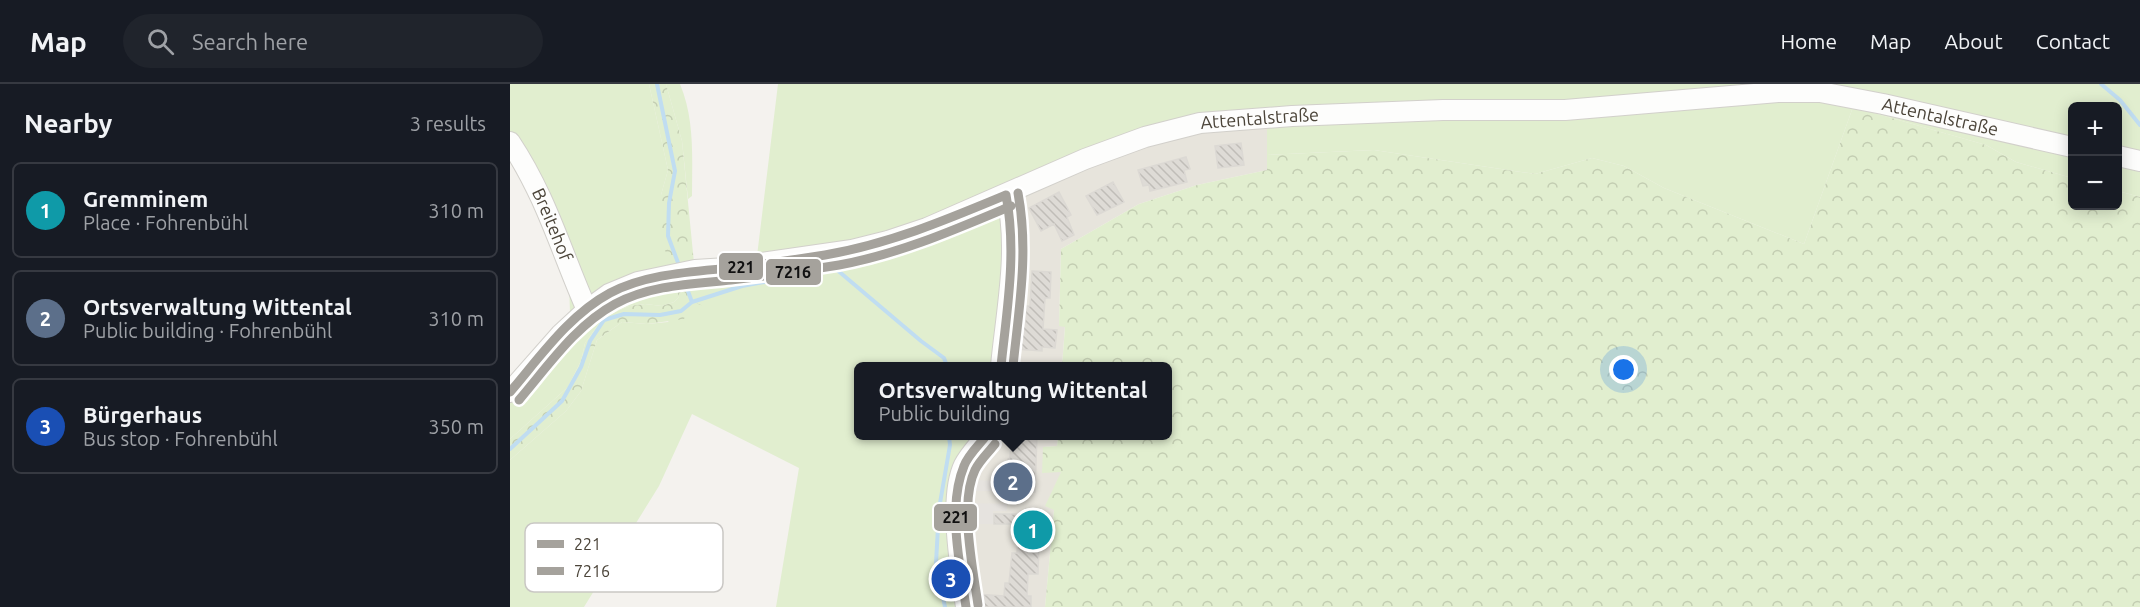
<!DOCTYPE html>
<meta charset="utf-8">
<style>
body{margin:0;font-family:Ubuntu,sans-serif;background:#20242c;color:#f1f3f6}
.controls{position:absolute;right:18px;top:18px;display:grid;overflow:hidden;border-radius:9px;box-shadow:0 3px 15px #0003}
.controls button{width:54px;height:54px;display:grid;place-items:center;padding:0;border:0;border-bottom:2px solid #363941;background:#171b24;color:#f1f3f6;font:30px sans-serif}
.you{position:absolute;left:1114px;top:286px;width:21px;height:21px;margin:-15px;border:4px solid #fff;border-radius:50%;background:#1a73e8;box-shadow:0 0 0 9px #1a73e833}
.badge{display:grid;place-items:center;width:39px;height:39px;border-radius:50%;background:#868178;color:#fff;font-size:20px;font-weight:700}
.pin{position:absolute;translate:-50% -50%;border:3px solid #fff;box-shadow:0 2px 6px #0006}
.popup{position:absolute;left:344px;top:278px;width:318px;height:78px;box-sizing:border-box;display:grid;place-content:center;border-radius:9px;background:#171b24;filter:drop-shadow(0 2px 4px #0005);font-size:20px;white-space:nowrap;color:#9ea1a6}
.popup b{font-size:22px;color:#f1f3f6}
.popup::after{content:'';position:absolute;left:50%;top:100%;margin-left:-12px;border:12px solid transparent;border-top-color:#171b24}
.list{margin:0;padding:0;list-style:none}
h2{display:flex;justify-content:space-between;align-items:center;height:78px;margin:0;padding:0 24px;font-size:26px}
h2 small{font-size:20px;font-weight:400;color:#9ea1a6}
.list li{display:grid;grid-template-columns:39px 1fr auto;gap:18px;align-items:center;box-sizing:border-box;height:96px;margin:0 12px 12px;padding:0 12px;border:2px solid #363941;border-radius:9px}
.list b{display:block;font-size:22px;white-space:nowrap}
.list p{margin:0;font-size:20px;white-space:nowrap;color:#9ea1a6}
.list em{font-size:20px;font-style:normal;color:#9ea1a6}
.icon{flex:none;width:33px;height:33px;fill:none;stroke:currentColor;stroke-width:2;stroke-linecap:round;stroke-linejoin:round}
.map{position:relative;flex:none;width:1630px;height:523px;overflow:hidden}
header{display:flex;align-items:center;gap:36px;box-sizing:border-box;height:84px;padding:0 30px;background:#171b24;border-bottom:2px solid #363941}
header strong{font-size:28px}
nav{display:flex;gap:33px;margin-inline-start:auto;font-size:21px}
.search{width:420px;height:54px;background:#20242c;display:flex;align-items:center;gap:15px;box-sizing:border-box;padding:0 21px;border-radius:33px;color:#9ea1a6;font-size:22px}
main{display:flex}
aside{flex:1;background:#171b24}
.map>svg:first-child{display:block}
</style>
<header>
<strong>Map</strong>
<div class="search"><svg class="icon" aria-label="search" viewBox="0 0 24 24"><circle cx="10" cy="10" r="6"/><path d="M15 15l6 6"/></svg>Search here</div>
<nav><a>Home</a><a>Map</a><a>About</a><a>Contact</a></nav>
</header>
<main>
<aside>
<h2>Nearby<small>3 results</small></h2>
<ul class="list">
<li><span class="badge" style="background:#0f9aa8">1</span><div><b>Gremminem</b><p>Place · Fohrenbühl</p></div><em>310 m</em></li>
<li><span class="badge" style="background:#5c6f8a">2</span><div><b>Ortsverwaltung Wittental</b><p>Public building · Fohrenbühl</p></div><em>310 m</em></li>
<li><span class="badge" style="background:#1a4fb4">3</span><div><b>Bürgerhaus</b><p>Bus stop · Fohrenbühl</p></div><em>350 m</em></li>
</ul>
</aside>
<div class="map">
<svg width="1630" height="523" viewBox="0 0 1630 523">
<defs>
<pattern id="forest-crowns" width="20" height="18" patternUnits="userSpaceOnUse" patternTransform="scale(1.5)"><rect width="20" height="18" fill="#e1eecf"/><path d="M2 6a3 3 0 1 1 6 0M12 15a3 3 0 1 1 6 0" fill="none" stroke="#c3cdb2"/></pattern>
<pattern id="building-back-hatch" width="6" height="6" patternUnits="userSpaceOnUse" patternTransform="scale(1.5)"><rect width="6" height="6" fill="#dedbd6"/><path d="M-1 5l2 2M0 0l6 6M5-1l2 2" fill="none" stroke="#c0bdb8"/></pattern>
</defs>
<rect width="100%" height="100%" fill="#f4f2ee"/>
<!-- residential -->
<path fill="#e7e4dc" d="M757,43V86L687,101L629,120L551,165L549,242H555L552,282H487L482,126L626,51Z
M472,352H548L547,362L534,363L551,388L544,426L535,523H450L442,498L437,457V433Z"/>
<!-- green -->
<path fill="#e1eecf" d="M0,0H139L158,86L151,111L161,183L169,213L164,218L152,222L135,220L119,222L94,233L75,259L71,277L58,303L0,355V295L60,229L59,198L0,67Z
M156,0H170C185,36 182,74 182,112L178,115L172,57Z
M268,0H1630V113L1608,107V22H1562V94L1506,78L1476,61L1343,23L1294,160L1154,104L1114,82L1082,74L1025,90L864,66L757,71V43L697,32L482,126H489L498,135L487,282H348V352H472L437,433V457L442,498L450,523H266L289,384L182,330L149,402L74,523H0V376L56,327L71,307L87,256L112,238L137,240L158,238L186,194L247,172Z"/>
<!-- forest -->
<path fill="url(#forest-crowns)" d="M139,0H156L172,57L184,179L161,183L150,152L151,111L158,86Z
M1343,23L1476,61L1506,78L1562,94V122H1608V107L1630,113V523H535L544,426L535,422L551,388L532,389L533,363L547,362L548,352H658V282H552L555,243L549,242L551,165L629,120L687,101L757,86V71L864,66L1025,90L1082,74L1114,82L1154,104L1294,160Z
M186,194L194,222L182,218L174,235L137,240L112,238L87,256L71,307L56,327L0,376V355L58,303L71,277L75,259L94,233L119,222L135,220L152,222L164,218L169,213L164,198Z"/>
<!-- parking -->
<path fill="#e6e3df" d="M462,396L494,397L493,407H462Z
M460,419L497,420V427H483V440H460Z"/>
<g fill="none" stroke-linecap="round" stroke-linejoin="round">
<!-- stream -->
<path stroke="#c0ddf1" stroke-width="4" d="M147,0L165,87L159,119L158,152L170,184
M1591,0L1610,16L1630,41
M182,218L232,202L326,185L411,257L434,274L437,282
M0,365L52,317L71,283L80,257L94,236L114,230L150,231L171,227L182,218L173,194
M435,523L426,479L429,425L440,361L439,352"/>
</g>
<!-- building -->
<path fill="url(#building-back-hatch)" stroke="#dcd9d4" stroke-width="1.5" d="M731,59L734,81L708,84L705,62Z
M676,73L680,85L674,86L677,98L640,107L639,101L633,102L628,86Z
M603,98L614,118L587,131L576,112Z
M549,108L561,131L557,133L564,151L552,157L544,140L531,147L519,124Z
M522,187L541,188L540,214H535L533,245L547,246L545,264L532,263V267L505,265L508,238H515L516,222H520Z
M516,351H527L525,408H499L498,375L500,374L501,356H516Z
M484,430H506V440H484Z
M509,434L537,435L536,459H529L528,490H518L517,512H521V523H468L466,510L494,512L495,499H499L502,469H507Z"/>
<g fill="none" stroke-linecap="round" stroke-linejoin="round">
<defs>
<g id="minor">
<path id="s1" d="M0,58C36,112 51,167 77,226"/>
<path d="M1608,72L1630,77"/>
<path d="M491,282C496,228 510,163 496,111"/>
<path id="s2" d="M0,308L51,250L77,226L99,210L128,198L185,186L217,184L342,166L378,157L417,144L575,75L635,53L690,39L782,32L933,26H1055L1268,8H1310L1373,20L1562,63"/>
<path d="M456,523C451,487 438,414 454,381C459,371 469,361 476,352"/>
</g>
</defs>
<!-- minor casing -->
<use href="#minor" stroke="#d2d0cb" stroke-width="22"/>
<!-- minor -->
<use href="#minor" stroke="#fdfdfc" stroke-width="20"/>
<defs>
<path id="bus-1" d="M491,282C497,225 507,168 496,111
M0,308C30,273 59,231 100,209C136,190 180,188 220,184C251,181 283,176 315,171C379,160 436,136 496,111
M456,523C450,481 437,423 454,382C458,371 468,362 476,352"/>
<path id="bus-2" d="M503,282C509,224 519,167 508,109
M9,316C38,282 66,241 105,220C140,201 182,200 221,196C257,192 293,187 329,181C389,170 444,146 501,122
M468,521C463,485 449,419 465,386C470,376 479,368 485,360"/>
</defs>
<!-- bus-1 casing -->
<use href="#bus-1" stroke="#fff" stroke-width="14"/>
<!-- bus-2 casing -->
<use href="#bus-2" stroke="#fff" stroke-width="14"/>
<!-- bus-1 -->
<use href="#bus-1" stroke="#a5a29c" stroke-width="9"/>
<!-- bus-2 -->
<use href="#bus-2" stroke="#a5a29c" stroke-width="9"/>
</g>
<g text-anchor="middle" stroke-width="4.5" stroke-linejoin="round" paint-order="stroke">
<!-- street labels -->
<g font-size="18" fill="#4b4439" stroke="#fff">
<text dy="6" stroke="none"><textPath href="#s2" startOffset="1503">Attentalstraße</textPath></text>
<text dy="6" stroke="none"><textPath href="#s2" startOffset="819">Attentalstraße</textPath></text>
<text dy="6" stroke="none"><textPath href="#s1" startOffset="93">Breitehof</textPath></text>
</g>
</g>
<!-- legend -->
<rect x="15" y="439" width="198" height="69" rx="9" fill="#fff" stroke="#c9c7c4" stroke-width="1.5"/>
<rect x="27" y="456" width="27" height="8" fill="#a5a29c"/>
<rect x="27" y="483" width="27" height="8" fill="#a5a29c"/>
<g font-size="16" fill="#4b4439">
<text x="64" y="466">221</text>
<text x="64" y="493">7216</text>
</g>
<g stroke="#fff" stroke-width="2">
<rect x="208" y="168" width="46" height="29" rx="6" fill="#a5a29c"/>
<rect x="255" y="174" width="57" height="28" rx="6" fill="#a5a29c"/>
<rect x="423" y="419" width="45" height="29" rx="6" fill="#a5a29c"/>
</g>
<g font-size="16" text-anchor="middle" font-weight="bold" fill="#111">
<text x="231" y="189">221</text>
<text x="283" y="194">7216</text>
<text x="446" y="439">221</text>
</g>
</svg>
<div class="controls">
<button>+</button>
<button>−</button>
</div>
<div class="you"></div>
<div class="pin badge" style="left:523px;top:446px;background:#0f9aa8">1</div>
<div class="pin badge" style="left:503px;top:398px;background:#5c6f8a">2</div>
<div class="popup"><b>Ortsverwaltung Wittental</b>Public building</div>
<div class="pin badge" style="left:441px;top:495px;background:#1a4fb4">3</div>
</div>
</main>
